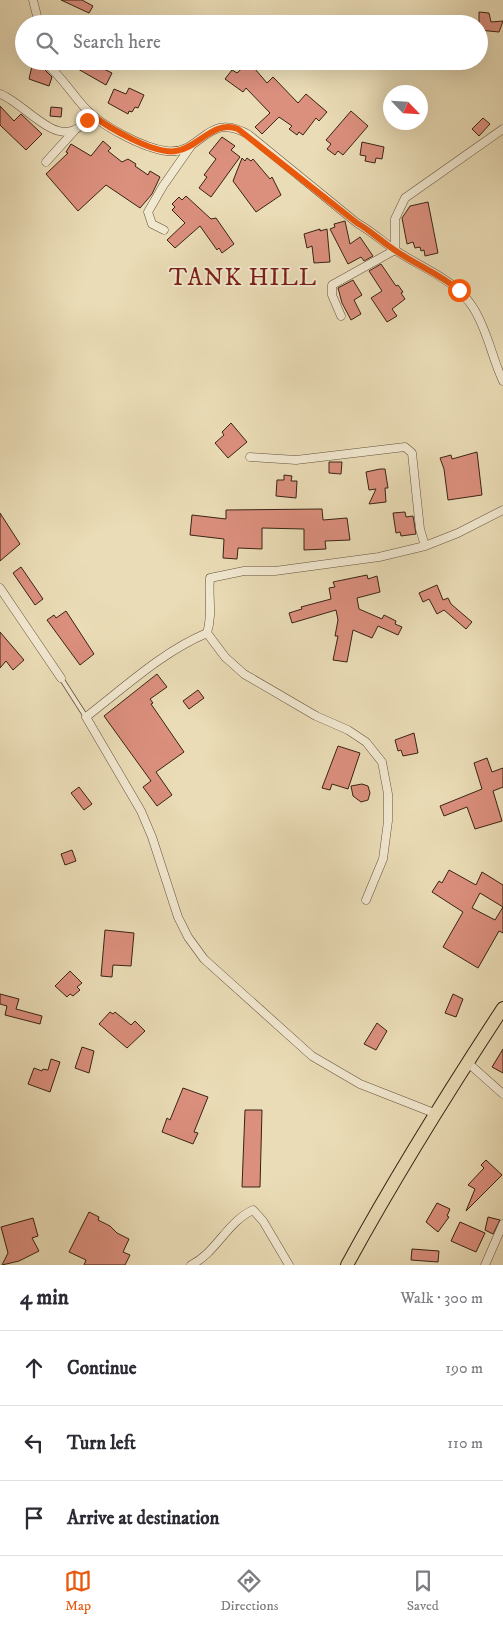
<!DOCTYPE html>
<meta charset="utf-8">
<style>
body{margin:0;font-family:"IM FELL DW Pica",serif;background:#f2f2f3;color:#2b2b33}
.compass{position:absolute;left:383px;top:85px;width:45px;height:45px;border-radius:50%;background:#fff;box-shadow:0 5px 20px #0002;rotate:115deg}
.stop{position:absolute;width:15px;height:15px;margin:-11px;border:4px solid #ea580c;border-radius:50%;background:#fff}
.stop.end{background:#ea580c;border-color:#fff;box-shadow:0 1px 5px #0008}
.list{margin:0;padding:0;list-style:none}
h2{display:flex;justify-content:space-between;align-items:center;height:65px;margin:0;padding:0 20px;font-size:21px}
h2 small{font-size:16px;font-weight:400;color:#7c7c81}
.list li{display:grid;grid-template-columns:32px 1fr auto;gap:15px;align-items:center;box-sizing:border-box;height:75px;padding:0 20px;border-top:1px solid #e1e1e2}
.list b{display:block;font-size:19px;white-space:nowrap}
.list em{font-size:16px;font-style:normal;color:#7c7c81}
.icon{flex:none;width:28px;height:28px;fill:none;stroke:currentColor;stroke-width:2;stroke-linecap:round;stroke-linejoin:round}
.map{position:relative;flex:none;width:503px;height:1265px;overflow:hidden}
.search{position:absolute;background:#fff;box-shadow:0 5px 20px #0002;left:15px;right:15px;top:15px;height:55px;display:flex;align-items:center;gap:12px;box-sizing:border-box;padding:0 18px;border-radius:28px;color:#7c7c81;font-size:19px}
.sheet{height:290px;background:#fff}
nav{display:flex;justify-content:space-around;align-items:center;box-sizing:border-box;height:70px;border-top:1px solid #e1e1e2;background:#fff;font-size:14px;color:#7c7c81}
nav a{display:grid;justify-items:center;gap:2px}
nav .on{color:#ea580c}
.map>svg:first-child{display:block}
</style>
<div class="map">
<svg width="503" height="1265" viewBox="0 0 503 1265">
<rect width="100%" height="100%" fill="#eadcb6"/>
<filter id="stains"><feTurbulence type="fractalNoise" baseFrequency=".004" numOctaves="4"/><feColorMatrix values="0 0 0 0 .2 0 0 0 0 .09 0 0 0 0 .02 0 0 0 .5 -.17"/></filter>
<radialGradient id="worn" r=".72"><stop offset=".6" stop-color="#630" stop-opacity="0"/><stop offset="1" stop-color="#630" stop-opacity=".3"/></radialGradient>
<!-- building -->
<path fill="#db8f7d" stroke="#392314" d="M61,0H82L93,6L89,13Z
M479,12L489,13L491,22L503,21L499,32L479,30Z
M64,61H88L112,73L106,85Z
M249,62L267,83L273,77L298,103L306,94L327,112L319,121L316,118L303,135L299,132L297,135L289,129L292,126L279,117L262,134L255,127L270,113L246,88L243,92L225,79L232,70L237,73Z
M32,66L44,69L52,77L49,86L29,79Z
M129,88L144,95L138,108L135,107L132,112L129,111L128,114L108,103L114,89L126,94Z
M0,106L14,121L21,114L42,134L26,150L0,125Z
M51,107L62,108L61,117L50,116Z
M351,111L368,126L343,155L338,151L335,155L327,149L331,144L326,140Z
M483,118L490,124L479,136L472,129Z
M222,137L235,146L231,150L240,157L211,197L199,188L207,177L204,175L216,159L209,153Z
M103,141L111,148L108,151L122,162L128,159L136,164L135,166L148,175L150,171L160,177L152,194L140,208L106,185L78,211L46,174L68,153L66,152L71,144L91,156Z
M362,142L384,147L382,159L376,158L375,163L365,161L366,156L360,155Z
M242,158L245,161L247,158L251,161L253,159L270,179L272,177L281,195L256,212L233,181Z
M186,196L211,219L216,218L234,244L222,253L219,248L217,250L200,226L175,248L167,240L185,223L172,210L175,207L172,204L179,197L182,200Z
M428,202L438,253L425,256L424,250L421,251L420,247L415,248L413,242L407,244L402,218L410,206Z
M345,221L350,244L360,237L373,256L364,261L361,257L348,264L330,229L335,227L334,224Z
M320,229V231L327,229L330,262L314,263L312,246L307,248L304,234Z
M381,264L396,286L398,285L403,292L401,293L405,299L392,309L397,316L387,322L371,298L382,291L369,271Z
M353,280L362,295L354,300L361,314L351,320L342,303L338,288Z
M231,423L247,442L228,458L215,443L224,435L222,432Z
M477,452L482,495L448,500L444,469L440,458L451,455L452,459Z
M329,462H342L341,474L329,473Z
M380,469H385L388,488H385L386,502L369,504L376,489L369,490L366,472Z
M284,475L292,476L291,481H297L296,498L276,496L277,480H284Z
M322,509L323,520L347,518L350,540L325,541L326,549L304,550V529L262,528V549L238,548L237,559L223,558L224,539L190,535L192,515L226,519V510Z
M405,512L406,517L413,516L416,534L401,536L400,532L396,533L393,513Z
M0,513L20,544L0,561Z
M21,567L43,599L35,605L13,573Z
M367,575L368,579L377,576L380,592L357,598L359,609L382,619L384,615L396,621L395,624L402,627L398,635L378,626L372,638L353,630L347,662L333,660L338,636H335L338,620L336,610L292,623L289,613L302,609L301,607L331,599L329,588L335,587L333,582Z
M437,585L443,600L448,598L451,604L472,622L466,629L444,610L437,614L429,599L423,602L419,593Z
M66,611L94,654L80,665L47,620L54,615L56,618Z
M0,632L24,660L13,670L6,661L0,668Z
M157,674L167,687L150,699L153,703L151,704L184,752L156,772L172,795L157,806L143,787L151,781L104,716Z
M198,690L204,698L189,709L183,701Z
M414,733L418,753L403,756L401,750L398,751L395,740Z
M338,746L360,753L348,789L332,784L330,790L322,788Z
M487,758L492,772L503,768V787L493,791L502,821L475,829L467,807L444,816L440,806L482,789L474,763Z
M362,784L368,786L370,793L368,800L361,802L353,796L351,786Z
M79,787L92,804L84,810L71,793Z
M72,850L76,861L65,865L61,854Z
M449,870L476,885L482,872L503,885V907L480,893L472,908L495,920L503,907V933L499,931L478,968L443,947L463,912L432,892L439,881L442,883Z
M105,930L134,933L131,966L113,965L112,977L101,976Z
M70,971L82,983L77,987L80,990L73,996L70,994L67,997L55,986Z
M0,994L19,999L16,1009L42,1016L40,1024L5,1015L7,1006L0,1004Z
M453,994L463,999L456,1017L445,1013Z
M110,1012L113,1014L115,1012L131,1025L135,1021L145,1031L127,1048L99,1024Z
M377,1023L387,1031L376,1050L364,1044Z
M82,1047L94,1051L89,1073L75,1068Z
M503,1049V1073L492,1067Z
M51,1059L60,1062L50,1092L28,1084L34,1068L42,1071L43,1069L48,1070Z
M183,1088L208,1097L194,1132L198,1133L193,1144L162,1132L167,1118L170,1120Z
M245,1110H262L260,1187H242Z
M486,1160L502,1175L466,1211L475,1189L468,1185L484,1168L481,1165Z
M437,1203L450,1209L447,1216L449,1217L438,1232L426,1222Z
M89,1212L99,1217L98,1220L110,1226L117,1233L129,1239L123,1252L130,1255L125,1265H84L86,1260L69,1252Z
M488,1217L500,1220L493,1234L485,1230Z
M33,1218L38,1236L32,1238L39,1251L19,1261L2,1265L8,1253L1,1227Z
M460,1222L485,1233L476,1252L451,1241Z
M412,1249L439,1251L438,1262L411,1260Z"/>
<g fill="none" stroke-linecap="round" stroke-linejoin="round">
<defs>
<path id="lane" d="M61,678L86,717"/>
<path id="street" d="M33,0L39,24
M43,61C61,75 71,93 86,109C101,126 144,148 166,151C202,156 207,109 249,135L357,223C371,231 382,241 395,250C423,269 456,279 474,309C488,332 492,358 503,381
M0,94C21,101 51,141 74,130C80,128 87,120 92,115
M46,162L75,130
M164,230L152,224L148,212L163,186L191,146
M341,316L332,295V285L395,250V219L405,198L503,129
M250,457L296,460L405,447L412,453L420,529L425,546
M0,588L61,678
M207,633L225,657L244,674L316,716L348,730L366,742L382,762L388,794V821L383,859L366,900
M467,1062L503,1094
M434,1113L360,1084L312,1056L204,959L188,937L178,917L152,837L141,811L86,717C125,687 162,652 207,633C213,614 208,597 210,578L244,571H275L379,557L425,546L458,533L503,510
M191,1265C216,1253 227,1222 253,1210L263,1221L289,1265
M485,1265L503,1224"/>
<path id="primary" d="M347,1265C395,1177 448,1092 503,1008"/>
</defs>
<!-- lane casing -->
<use href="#lane" stroke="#65513c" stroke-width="5.5"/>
<!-- street casing -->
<use href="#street" stroke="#65513c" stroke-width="9"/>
<!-- primary casing -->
<use href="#primary" stroke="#392314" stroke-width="14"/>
<!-- lane -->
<use href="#lane" stroke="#f1e8d0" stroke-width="4"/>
<!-- street -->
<use href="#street" stroke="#f1e8d0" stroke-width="8"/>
<!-- primary -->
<use href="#primary" stroke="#eadcb6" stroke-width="12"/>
</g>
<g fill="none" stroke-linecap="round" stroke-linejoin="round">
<!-- route -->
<path stroke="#ea580c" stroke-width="6" d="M87,120L92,115C109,128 155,155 176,151C198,148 214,119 238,129L357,223C371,231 382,242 396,251C417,265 439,274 459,290"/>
</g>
<g text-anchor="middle" stroke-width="4" stroke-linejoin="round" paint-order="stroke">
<!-- quarter labels -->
<g font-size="24" letter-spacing="1" fill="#7a1f14" stroke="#f1e8d0">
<text x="243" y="285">TANK HILL</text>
</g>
</g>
<rect width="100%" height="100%" filter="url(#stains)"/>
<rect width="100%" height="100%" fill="url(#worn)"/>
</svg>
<svg class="compass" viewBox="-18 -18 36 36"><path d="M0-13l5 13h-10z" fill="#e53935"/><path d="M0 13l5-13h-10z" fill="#7c7c81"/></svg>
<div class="stop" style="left:459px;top:290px"></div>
<div class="stop end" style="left:87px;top:120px"></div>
<div class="search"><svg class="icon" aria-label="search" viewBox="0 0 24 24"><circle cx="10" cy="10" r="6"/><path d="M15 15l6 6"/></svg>Search here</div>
</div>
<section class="sheet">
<h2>4 min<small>Walk · 300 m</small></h2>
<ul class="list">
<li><svg class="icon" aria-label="ahead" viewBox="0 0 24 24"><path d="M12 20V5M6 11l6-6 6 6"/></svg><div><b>Continue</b></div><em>190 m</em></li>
<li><svg class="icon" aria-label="left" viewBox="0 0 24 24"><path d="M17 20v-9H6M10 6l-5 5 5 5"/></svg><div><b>Turn left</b></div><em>110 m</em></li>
<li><svg class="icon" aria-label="arrive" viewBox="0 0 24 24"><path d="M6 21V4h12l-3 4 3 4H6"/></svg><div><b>Arrive at destination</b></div></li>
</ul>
</section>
<nav>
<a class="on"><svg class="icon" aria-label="map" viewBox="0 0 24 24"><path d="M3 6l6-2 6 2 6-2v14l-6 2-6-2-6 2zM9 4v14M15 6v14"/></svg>Map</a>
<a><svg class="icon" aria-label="directions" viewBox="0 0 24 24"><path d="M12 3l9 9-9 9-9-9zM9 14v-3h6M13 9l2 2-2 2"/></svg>Directions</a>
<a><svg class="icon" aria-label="saved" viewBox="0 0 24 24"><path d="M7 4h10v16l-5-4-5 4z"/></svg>Saved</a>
</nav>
